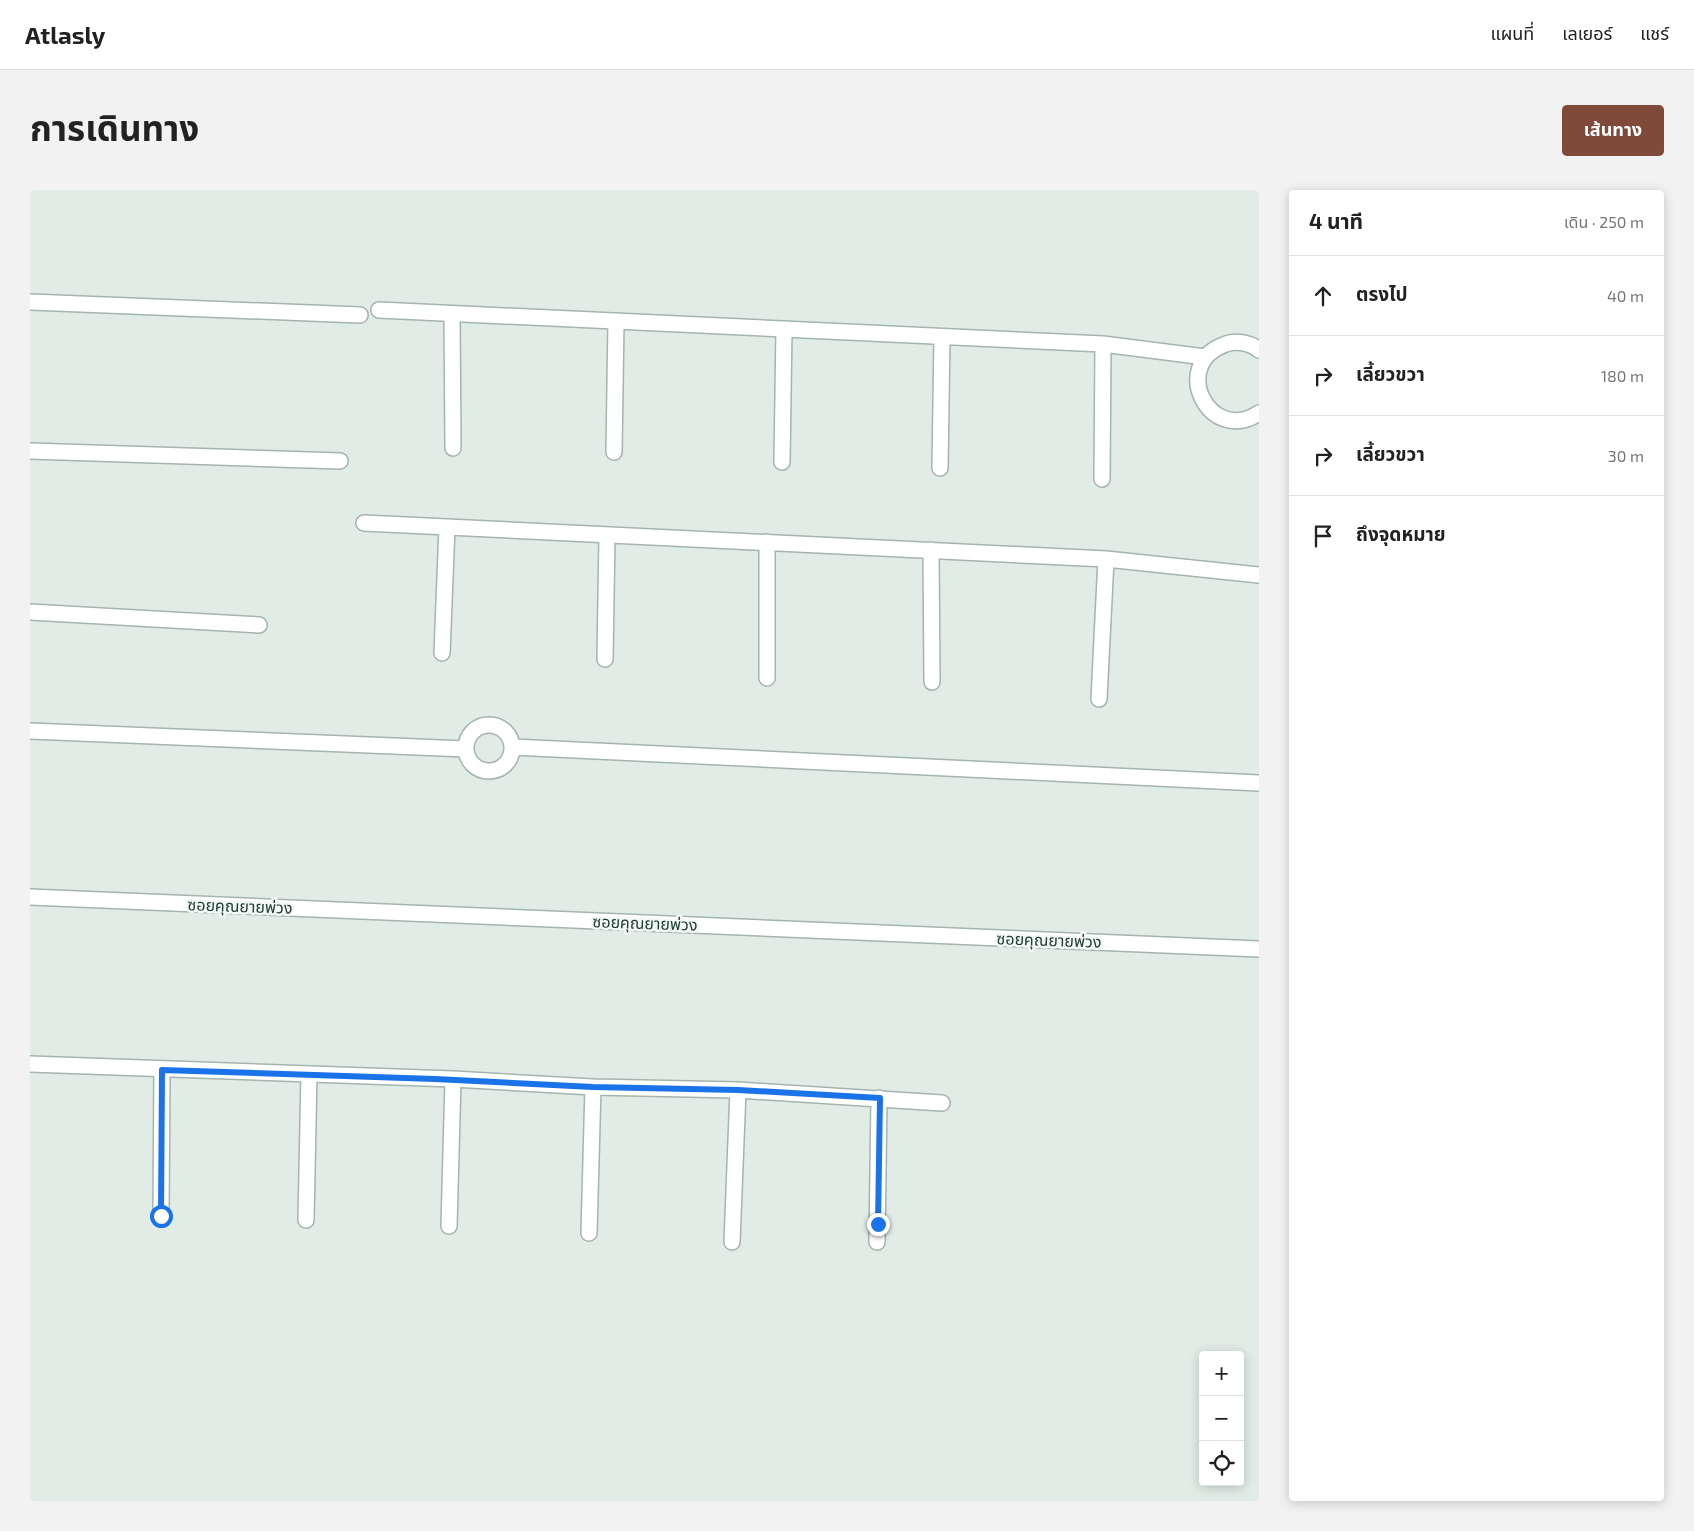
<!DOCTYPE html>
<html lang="th">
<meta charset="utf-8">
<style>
body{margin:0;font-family:"Exo 2","Noto Sans Thai",sans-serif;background:#f2f2f2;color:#222}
.controls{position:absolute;right:15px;bottom:15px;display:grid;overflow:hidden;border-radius:5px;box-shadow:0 2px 12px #0003}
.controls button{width:45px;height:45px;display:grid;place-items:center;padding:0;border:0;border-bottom:1px solid #e0e0e0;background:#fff;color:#222;font:25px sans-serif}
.stop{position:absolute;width:15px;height:15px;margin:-11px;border:4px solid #1a73e8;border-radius:50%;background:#fff}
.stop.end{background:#1a73e8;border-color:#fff;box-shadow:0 1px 5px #0008}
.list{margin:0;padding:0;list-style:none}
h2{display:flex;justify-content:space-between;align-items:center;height:65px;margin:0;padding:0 20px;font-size:21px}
h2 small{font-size:16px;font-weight:400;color:#767676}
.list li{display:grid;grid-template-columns:32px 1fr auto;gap:15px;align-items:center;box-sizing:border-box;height:80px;padding:0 20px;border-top:1px solid #e0e0e0}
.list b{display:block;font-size:19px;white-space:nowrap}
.list em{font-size:16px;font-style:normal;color:#767676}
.icon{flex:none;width:28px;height:28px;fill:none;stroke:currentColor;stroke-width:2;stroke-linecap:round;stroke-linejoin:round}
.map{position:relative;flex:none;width:1229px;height:1311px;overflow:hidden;border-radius:5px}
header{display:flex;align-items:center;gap:30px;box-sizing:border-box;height:70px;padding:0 25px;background:#fff;border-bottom:1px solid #e0e0e0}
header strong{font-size:24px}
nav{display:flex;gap:28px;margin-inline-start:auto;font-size:18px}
.intro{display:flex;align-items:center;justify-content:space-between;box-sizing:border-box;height:120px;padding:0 30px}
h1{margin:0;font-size:35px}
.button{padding:12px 22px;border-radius:5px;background:#804a3a;color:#fff;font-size:18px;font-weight:700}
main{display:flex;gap:30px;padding:0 30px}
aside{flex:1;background:#fff;border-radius:5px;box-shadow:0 2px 12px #0003}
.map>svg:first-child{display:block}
</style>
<header>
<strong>Atlasly</strong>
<nav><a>แผนที่</a><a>เลเยอร์</a><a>แชร์</a></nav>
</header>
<div class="intro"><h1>การเดินทาง</h1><a class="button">เส้นทาง</a></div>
<main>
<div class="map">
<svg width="1229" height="1311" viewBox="0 0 1229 1311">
<rect width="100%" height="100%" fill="#e1ece7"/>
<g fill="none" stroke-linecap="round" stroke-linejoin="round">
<defs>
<path id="street" d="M0,112L330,125
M349,120L1073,154L1175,167
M422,124L423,258
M1229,160C1221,153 1206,150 1196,154C1138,174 1180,256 1229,223
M0,261L310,271
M584,262L586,131
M752,272L754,139
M910,278L912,147
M1072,289L1073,154
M334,333L1076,369L1229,385
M901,360L902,492
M0,422L229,435
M412,463L417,337
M575,469L577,345
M737,488V352
M1069,509L1076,369
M436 558a23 23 0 1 1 46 0a23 23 0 1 1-46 0Z
M0,541L436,559
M483,557L1229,593
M0,707L1229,759
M0,874L423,889L563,897L708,900L912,913
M131,1026L132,880
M276,1030L279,884
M419,1036L423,889
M559,1043L563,897
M702,1052L708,900
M847,1052L849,908"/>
</defs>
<!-- street casing -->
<use href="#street" stroke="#a4b4ae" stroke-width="18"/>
<!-- street -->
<use href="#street" stroke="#fff" stroke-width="15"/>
</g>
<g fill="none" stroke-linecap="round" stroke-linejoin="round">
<!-- route -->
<path stroke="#1a73e8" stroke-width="6" d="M131,1026L132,880L405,889L563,897L708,900L850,908L848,1034"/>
</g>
<g text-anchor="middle" stroke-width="5" stroke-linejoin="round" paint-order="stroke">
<!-- street labels -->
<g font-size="16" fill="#213d35" stroke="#f2f8f5">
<text transform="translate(210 716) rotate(2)" y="6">ซอยคุณยายพ่วง</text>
<text transform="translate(615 733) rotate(2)" y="6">ซอยคุณยายพ่วง</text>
<text transform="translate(1019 750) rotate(2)" y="6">ซอยคุณยายพ่วง</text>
</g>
</g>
</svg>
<div class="controls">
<button>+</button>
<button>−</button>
<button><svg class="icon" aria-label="locate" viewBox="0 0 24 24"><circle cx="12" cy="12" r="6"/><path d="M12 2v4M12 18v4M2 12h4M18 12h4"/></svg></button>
</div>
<div class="stop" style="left:131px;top:1026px"></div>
<div class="stop end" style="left:848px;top:1034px"></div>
</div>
<aside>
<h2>4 นาที<small>เดิน · 250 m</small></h2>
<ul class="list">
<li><svg class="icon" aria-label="ahead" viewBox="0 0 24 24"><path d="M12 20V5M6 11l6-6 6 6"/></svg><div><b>ตรงไป</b></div><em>40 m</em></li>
<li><svg class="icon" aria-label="right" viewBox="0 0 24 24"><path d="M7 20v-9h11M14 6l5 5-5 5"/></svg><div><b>เลี้ยวขวา</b></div><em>180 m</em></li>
<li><svg class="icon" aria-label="right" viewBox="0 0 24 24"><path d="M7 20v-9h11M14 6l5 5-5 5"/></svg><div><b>เลี้ยวขวา</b></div><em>30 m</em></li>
<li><svg class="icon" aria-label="arrive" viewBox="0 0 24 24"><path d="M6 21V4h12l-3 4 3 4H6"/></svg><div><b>ถึงจุดหมาย</b></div></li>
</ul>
</aside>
</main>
